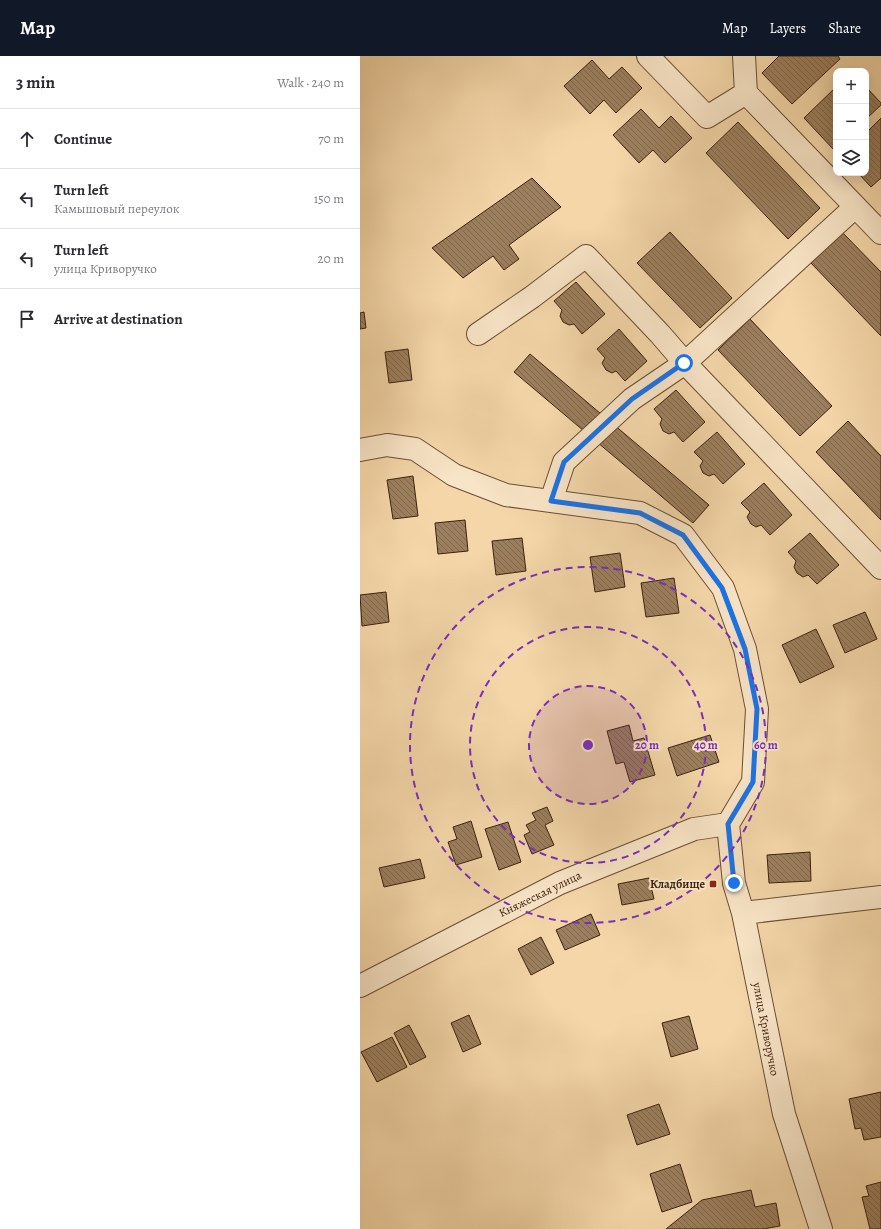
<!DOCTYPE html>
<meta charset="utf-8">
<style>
body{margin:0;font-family:Alegreya,serif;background:#f7f7f7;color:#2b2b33}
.controls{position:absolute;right:12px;top:12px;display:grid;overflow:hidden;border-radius:8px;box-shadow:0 4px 16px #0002}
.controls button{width:36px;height:36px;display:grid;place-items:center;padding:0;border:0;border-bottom:1px solid #e1e1e2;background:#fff;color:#2b2b33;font:20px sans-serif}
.stop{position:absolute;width:12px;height:12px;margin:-9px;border:3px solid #1a73e8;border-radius:50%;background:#fff}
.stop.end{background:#1a73e8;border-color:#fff;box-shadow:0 1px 4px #0008}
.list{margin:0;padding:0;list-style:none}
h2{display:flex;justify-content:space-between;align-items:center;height:52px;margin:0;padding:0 16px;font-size:17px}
h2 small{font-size:13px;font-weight:400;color:#7c7c81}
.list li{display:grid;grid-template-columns:26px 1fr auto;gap:12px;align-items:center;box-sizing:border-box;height:60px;padding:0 16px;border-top:1px solid #e1e1e2}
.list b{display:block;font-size:15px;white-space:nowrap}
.list p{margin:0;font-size:13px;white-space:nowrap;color:#7c7c81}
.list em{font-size:13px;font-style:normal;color:#7c7c81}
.icon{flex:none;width:22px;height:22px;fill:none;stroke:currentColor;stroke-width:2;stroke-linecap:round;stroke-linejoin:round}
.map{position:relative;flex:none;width:521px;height:1173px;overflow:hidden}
header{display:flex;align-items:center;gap:24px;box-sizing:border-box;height:56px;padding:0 20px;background:#111827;color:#fff}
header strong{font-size:19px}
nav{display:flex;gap:22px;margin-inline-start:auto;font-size:14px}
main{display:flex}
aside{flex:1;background:#fff}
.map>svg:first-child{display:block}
</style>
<header>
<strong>Map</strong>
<nav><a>Map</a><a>Layers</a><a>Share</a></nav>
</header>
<main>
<aside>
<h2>3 min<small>Walk · 240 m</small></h2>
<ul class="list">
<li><svg class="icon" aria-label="ahead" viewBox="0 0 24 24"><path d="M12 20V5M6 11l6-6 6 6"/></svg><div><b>Continue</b></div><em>70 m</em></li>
<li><svg class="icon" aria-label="left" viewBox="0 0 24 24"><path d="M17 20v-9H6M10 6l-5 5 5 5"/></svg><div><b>Turn left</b><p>Камышовый переулок</p></div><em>150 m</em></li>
<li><svg class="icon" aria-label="left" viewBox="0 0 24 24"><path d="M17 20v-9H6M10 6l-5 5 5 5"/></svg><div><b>Turn left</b><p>улица Криворучко</p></div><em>20 m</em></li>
<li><svg class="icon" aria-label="arrive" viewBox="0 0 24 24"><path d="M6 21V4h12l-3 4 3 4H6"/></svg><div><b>Arrive at destination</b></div></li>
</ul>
</aside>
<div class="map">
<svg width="521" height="1173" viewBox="0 0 521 1173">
<defs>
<pattern id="building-back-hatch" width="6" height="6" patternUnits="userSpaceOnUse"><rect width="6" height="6" fill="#9c7f5e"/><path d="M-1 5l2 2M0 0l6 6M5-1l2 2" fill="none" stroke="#80684c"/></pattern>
</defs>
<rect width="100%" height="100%" fill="#f4d6a8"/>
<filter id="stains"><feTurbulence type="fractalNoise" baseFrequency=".005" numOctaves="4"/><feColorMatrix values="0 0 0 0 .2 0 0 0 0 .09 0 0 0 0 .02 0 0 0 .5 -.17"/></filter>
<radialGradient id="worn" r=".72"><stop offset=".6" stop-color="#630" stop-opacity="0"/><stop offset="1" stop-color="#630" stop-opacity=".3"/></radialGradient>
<!-- building -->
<path fill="url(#building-back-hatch)" stroke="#3c210d" d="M419,0H478L480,3L432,48L402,17Z
M232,4L249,23L262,11L282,32L256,57L244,44L230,58L204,30Z
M476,31V91L474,94L444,62Z
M506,31L521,47V49L506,63Z
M281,53L299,72L311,60L332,82L305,107L293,94L279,107L253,79Z
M521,62V122L511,131L498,117H506V77Z
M378,66L460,152L428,183L346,97Z
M172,122L201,151L149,189L159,203L144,214L133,200L103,222L72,192Z
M310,176L372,242L340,272L277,207Z
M482,176L521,216V280L450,206Z
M216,226L245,258L222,278L214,268L209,269L203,266L200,260L202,254L194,245Z
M4,256L6,272L0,273V257Z
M390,263L472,350L440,380L358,294Z
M259,273L287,305L265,325L256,315L252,317L246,314L242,307L245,302L237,293Z
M48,293L52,324L29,327L25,296Z
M170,298L349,449L333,467L154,316Z
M316,334L345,366L323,386L314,376L309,378L303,375L300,368L302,363L294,353Z
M488,365L521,400V464L456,396Z
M357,376L385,408L363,428L354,418L349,420L343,417L340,410L343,405L334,396Z
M53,420L58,460L33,463L27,424Z
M404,427L432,459L410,479L401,469L396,471L391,468L387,461L390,456L381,447Z
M105,464L108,495L78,498L75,467Z
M450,477L479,509L457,528L448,519L443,521L437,517L434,511L436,505L428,496Z
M162,482L166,515L136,519L132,485Z
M260,497L265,531L235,536L230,501Z
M314,522L319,557L286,561L281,527Z
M26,536L29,566L2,570L0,539Z
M505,556L517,583L485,597L473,569Z
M456,573L474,611L440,627L422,589Z
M269,669L273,685L284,682L295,719L270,726L264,706L256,708L247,675Z
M350,679L359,706L317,720L308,692Z
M187,751L193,765L185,769L194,789L172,798L164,779L170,776L166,769L176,764L172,757Z
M111,765L122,801L96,809L88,786L97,783L93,771Z
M148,766L161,806L139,814L125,773Z
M450,796L451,825L409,827L407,799Z
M60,803L65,822L24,831L19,812Z
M289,822L294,843L262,849L258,828Z
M231,858L240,879L205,894L196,874Z
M181,881L194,907L171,919L158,893Z
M109,959L121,988L103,996L91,967Z
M329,960L338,993L311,1001L302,967Z
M49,969L66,1001L50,1009L34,977Z
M32,981L47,1011L17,1026L1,996Z
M521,1036V1081L504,1084L501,1072L495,1073L489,1043Z
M299,1048L310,1078L277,1089L267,1059Z
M320,1108L332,1146L302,1156L290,1118Z
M521,1126V1173H510L502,1141L509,1140L506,1130Z
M391,1134L395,1151L416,1147L420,1170L403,1173H306L342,1144Z"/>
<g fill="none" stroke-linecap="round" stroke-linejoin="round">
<defs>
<path id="minor" d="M288,0L347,61L386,37
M384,0L386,37L521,177
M118,278L172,241L226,200L300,278L325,307L521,512
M0,394L27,389L55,393L94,419L146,439L280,457L323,479L363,532L385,593L397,653L393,726L368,768
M191,445L204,406L272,343L325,307L495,151
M368,768L374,827L383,857L424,1058L461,1173
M383,857L521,841
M0,930L200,827L334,773L368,768"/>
</defs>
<!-- minor casing -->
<use href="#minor" stroke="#6a4e34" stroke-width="24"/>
<!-- minor -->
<use href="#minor" stroke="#f8e4c6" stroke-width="22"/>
</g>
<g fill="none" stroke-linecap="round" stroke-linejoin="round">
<!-- route -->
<path stroke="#1a73e8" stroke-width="5" d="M324,307L272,343L204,406L191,445L280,457L323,479L362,532L385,593L397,653L393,726L368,768L374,827"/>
</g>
<!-- distance rings -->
<circle cx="228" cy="689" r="59" fill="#7b2cbf" fill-opacity=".12"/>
<g fill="none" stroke="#7b2cbf" stroke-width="2" stroke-dasharray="7 5">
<circle cx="228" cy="689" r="59"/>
<circle cx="228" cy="689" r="118"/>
<circle cx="228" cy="689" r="178"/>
</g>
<!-- markers -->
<rect fill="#8f2418" stroke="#f8e4c6" stroke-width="1.5" x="349" y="824" width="8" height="8" rx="2"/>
<g text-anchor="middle" stroke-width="4" stroke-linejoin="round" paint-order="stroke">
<!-- poi labels -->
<g font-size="12" font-weight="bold" fill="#3c210d" stroke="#f8e4c6" text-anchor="end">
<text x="345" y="832">Кладбище</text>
</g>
<!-- street labels -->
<g font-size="12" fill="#3c210d" stroke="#f8e4c6">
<text transform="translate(180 838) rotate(-26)" y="4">Княжеская улица</text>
<text transform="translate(406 973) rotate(79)" y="4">улица Криворучко</text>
</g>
</g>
<circle cx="228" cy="689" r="6" fill="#7b2cbf" stroke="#f8e4c6" stroke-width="2"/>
<g font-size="12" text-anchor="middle" font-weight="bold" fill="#7b2cbf" stroke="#f8e4c6" stroke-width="4" stroke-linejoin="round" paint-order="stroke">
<text x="287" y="693">20 m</text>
<text x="346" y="693">40 m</text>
<text x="406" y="693">60 m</text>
</g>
<rect width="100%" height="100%" filter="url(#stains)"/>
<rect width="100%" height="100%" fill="url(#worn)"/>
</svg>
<div class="controls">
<button>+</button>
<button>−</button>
<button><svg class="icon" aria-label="layers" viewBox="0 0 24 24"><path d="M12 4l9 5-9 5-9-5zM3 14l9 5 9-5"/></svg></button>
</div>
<div class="stop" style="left:324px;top:307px"></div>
<div class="stop end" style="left:374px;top:827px"></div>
</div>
</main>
